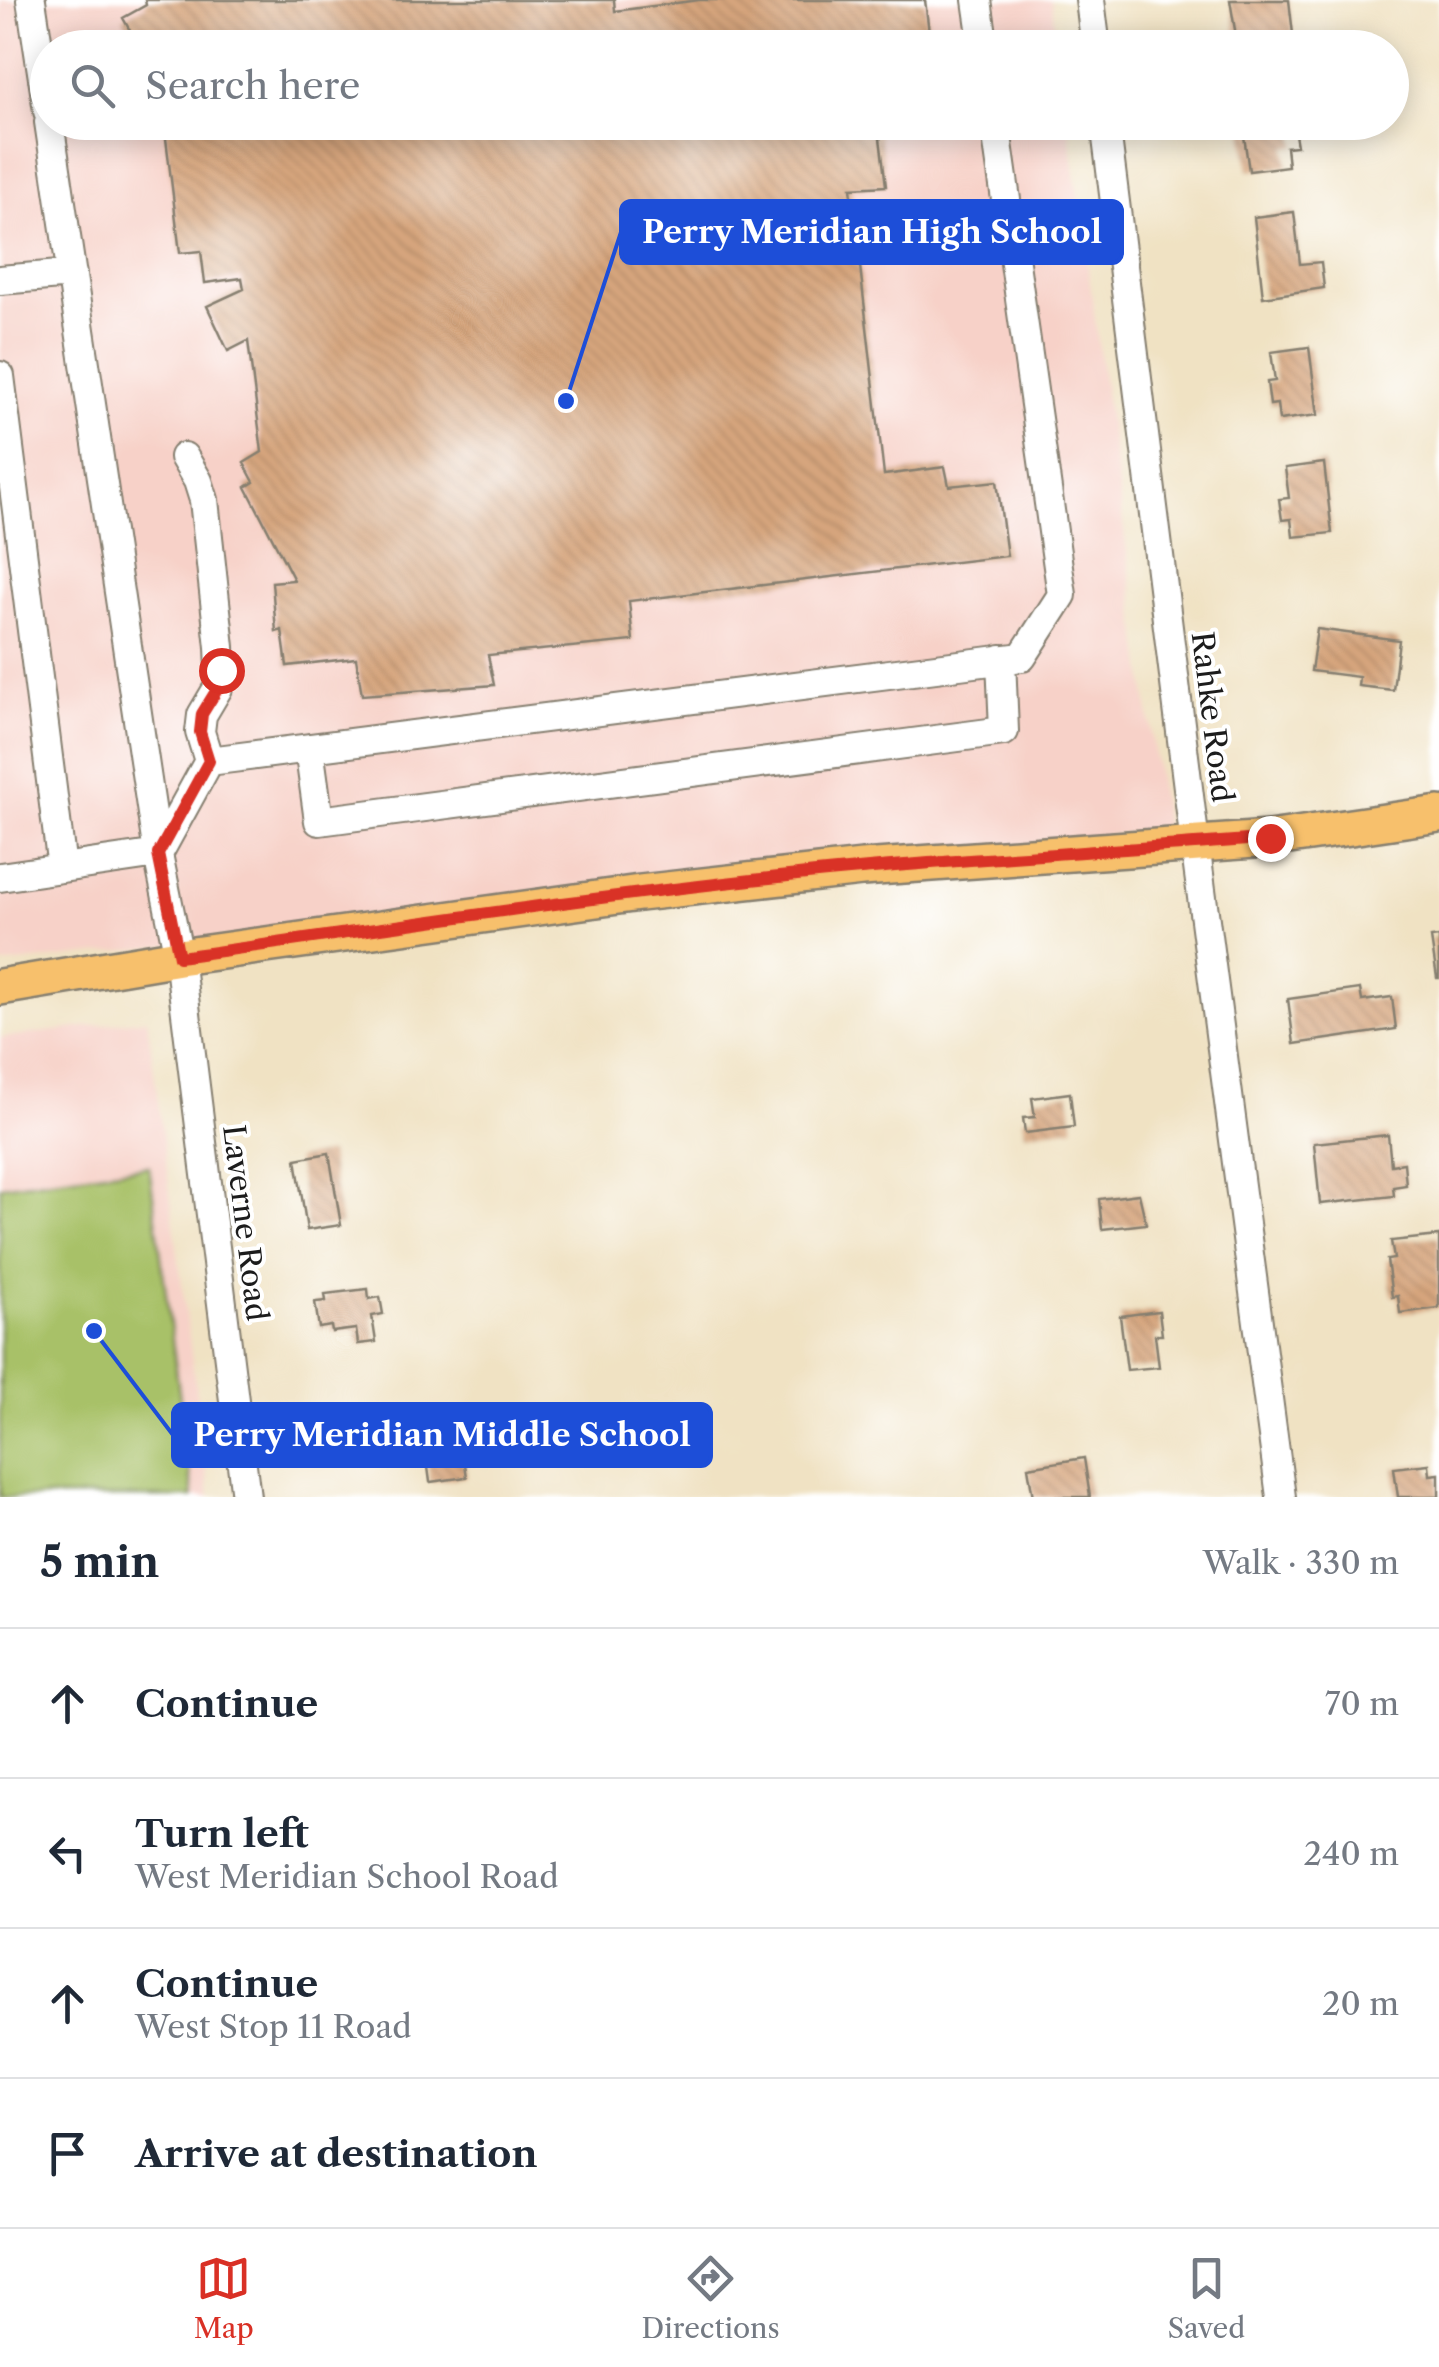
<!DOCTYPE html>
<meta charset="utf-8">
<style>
body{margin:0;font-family:"Libre Caslon Text",serif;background:#f2f2f3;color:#1f2937}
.stop{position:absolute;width:30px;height:30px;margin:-22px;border:8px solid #d93025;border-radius:50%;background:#fff}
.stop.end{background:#d93025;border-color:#fff;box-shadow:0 2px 10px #0008}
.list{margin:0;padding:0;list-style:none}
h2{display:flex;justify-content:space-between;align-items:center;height:130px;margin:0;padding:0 40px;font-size:42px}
h2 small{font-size:32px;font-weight:400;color:#747a83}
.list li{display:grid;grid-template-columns:65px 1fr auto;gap:30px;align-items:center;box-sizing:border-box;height:150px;padding:0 40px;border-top:2px solid #e0e1e3}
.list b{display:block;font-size:38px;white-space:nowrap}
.list p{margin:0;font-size:32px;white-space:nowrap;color:#747a83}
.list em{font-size:32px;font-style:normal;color:#747a83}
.icon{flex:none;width:55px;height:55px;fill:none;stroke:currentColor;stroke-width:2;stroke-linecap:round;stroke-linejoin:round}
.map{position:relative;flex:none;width:1439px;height:1497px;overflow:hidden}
.search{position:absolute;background:#fff;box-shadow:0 5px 25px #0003;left:30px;right:30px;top:30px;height:110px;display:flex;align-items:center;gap:25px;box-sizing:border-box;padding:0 35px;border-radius:55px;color:#747a83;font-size:38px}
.sheet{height:730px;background:#fff}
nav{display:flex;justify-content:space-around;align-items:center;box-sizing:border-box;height:140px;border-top:2px solid #e0e1e3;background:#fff;font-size:28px;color:#747a83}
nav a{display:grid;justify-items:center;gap:5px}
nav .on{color:#d93025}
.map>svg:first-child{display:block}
</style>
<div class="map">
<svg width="1439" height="1497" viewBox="0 0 1439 1497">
<defs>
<pattern id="building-back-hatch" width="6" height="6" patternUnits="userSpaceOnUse" patternTransform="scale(2.5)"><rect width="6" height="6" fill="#d6a57d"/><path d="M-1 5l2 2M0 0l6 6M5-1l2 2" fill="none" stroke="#b78d6b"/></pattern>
</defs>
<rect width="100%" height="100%" fill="#fff"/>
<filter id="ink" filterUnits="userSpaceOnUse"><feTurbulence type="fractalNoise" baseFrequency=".01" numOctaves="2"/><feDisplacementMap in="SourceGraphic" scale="20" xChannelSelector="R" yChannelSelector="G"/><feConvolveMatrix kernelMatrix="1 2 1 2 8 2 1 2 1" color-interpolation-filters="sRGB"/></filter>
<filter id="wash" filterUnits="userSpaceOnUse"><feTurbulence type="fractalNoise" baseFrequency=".0048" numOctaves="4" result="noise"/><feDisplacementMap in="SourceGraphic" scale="40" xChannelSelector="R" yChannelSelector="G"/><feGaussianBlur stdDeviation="2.25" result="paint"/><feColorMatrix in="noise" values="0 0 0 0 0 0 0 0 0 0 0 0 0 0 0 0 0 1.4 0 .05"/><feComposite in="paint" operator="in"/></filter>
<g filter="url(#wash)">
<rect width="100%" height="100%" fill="#f0e2c3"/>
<!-- built -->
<path fill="#f7d1c8" d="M0,0H1051L1057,47L48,48V122L1068,123L1165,829L0,965Z
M147,1019L210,1497H0V1038Z"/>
<!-- pitch -->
<path fill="#a8c167" stroke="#626e42" stroke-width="2.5" d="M149,1166L193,1497H0V1186Z"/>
<g id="blocks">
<!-- building -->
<path fill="url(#building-back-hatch)" d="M145,0H614L615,11L699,0H925L931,48H161L156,36L138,45L123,18L146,5Z
M1230,0H1289L1293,34L1237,42Z
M164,122H878L886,186L851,188L884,475L945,467L949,486L997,481L1007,556L629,601L633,641L488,655L494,685L362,695L356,658L287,666L282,630L276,632L272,582L294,580L246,487L254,482L244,463L262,452L248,341L228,351L207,306L244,289L242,278L205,283L201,251L180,253Z
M1242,122H1293L1297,146L1286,147L1288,166L1249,171Z
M1294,212L1300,264L1321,262L1324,288L1263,297L1254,217Z
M1309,347L1318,415L1279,420L1277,404L1270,405L1267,382L1275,381L1271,352Z
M1324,463L1332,533L1293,537L1291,519L1282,520L1279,499L1289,498L1285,468Z
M1317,629L1399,640L1393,690L1358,686L1359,677L1311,671Z
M1439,937V978H1437L1431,938Z
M1360,989L1362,1001L1392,997L1396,1029L1294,1044L1288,999Z
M1070,1093L1074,1127L1025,1133L1023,1118L1035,1117L1032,1098Z
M1388,1135L1391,1165L1404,1163L1406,1185L1393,1187L1394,1196L1320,1204L1314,1143Z
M329,1153L341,1225L307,1230L296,1159Z
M1139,1194L1146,1224L1102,1229L1099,1199Z
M1439,1236V1308L1400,1313L1398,1296L1392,1297L1387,1260L1394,1259L1391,1241Z
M368,1289L369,1299L380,1297L383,1314L372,1316L376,1342L358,1344L356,1329L332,1332L331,1326L319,1328L315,1302L326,1301L325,1294Z
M1159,1311L1162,1335H1155L1159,1367L1127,1370L1120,1316Z
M460,1425L462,1440L482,1438L484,1461L465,1464L467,1477L430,1482L423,1430Z
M1084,1458L1090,1497H1033L1028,1467Z
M1429,1464L1430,1475L1439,1474V1497H1398L1394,1468Z"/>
</g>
</g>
<g filter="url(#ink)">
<use href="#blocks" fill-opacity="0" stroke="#867f70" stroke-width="2.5"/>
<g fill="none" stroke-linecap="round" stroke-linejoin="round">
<defs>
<path id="minor" d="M31,0L48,111
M977,0L984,48
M1090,0L1096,48
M1105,122L1195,844L1281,1497
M0,280L72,274
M0,376L62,868
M184,457L198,481L204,500L220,647L221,670L218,688L202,715L200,732L209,761
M309,748L319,821L1004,731L1001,659
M0,877L158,854L49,122
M246,1497L179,957L158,854L209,761L1022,657L1062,595L995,122"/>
<path id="major" d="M0,987L179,957L640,893L862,868L1269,839L1439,814"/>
</defs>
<!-- minor casing -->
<use href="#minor" stroke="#867f70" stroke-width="32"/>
<!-- major casing -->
<use href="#major" stroke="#867f70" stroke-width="40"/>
<!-- minor -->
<use href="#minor" stroke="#fff" stroke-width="28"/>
<!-- major -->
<use href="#major" stroke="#f7c06c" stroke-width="35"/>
</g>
</g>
<g fill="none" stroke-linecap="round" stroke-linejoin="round" filter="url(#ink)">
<!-- route -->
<path stroke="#d93025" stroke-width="12" d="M221,670L218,688L202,714L200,732L209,761L158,854L179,957C379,929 578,898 779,877C942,859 1106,852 1270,838"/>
</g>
<g text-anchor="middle" stroke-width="8" stroke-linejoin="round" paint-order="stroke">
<!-- street labels -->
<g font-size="30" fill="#1c1c1c" stroke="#fff">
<text transform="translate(1212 717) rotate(83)" y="10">Rahke Road</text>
<text transform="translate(245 1223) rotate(83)" y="10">Laverne Road</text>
</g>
</g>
<!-- callouts -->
<path fill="none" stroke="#1d4ed8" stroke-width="4" d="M566 401L621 232M94 1331L173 1435"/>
<g fill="#1d4ed8" stroke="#fff" stroke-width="4">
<circle cx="566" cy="401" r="10"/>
<circle cx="94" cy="1331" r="10"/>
</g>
<g fill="#1d4ed8" stroke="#1d4ed8" stroke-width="4">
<rect x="621" y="201" width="501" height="62" rx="10"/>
<rect x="173" y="1404" width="538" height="62" rx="10"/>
</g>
<g font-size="32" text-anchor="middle" font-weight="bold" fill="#fff">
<text x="872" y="243">Perry Meridian High School</text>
<text x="442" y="1446">Perry Meridian Middle School</text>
</g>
</svg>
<div class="stop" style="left:221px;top:670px"></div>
<div class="stop end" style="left:1270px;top:838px"></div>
<div class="search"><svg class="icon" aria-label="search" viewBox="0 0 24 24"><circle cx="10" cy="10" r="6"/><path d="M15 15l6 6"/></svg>Search here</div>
</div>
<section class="sheet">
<h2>5 min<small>Walk · 330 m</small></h2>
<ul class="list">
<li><svg class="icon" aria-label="ahead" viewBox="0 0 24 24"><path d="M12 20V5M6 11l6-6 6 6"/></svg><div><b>Continue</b></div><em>70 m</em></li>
<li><svg class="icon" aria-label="left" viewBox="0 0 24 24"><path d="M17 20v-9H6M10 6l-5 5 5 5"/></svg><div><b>Turn left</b><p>West Meridian School Road</p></div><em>240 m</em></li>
<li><svg class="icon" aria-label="ahead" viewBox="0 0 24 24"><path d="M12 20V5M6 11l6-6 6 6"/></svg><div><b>Continue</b><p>West Stop 11 Road</p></div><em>20 m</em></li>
<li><svg class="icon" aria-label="arrive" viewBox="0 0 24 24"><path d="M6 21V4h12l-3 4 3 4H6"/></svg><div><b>Arrive at destination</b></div></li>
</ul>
</section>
<nav>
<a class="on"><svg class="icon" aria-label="map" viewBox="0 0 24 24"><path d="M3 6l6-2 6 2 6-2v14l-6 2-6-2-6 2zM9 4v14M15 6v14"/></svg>Map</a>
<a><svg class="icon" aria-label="directions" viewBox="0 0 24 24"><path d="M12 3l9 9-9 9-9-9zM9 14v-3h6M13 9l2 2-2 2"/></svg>Directions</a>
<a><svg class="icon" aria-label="saved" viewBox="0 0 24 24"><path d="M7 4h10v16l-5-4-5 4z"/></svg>Saved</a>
</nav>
